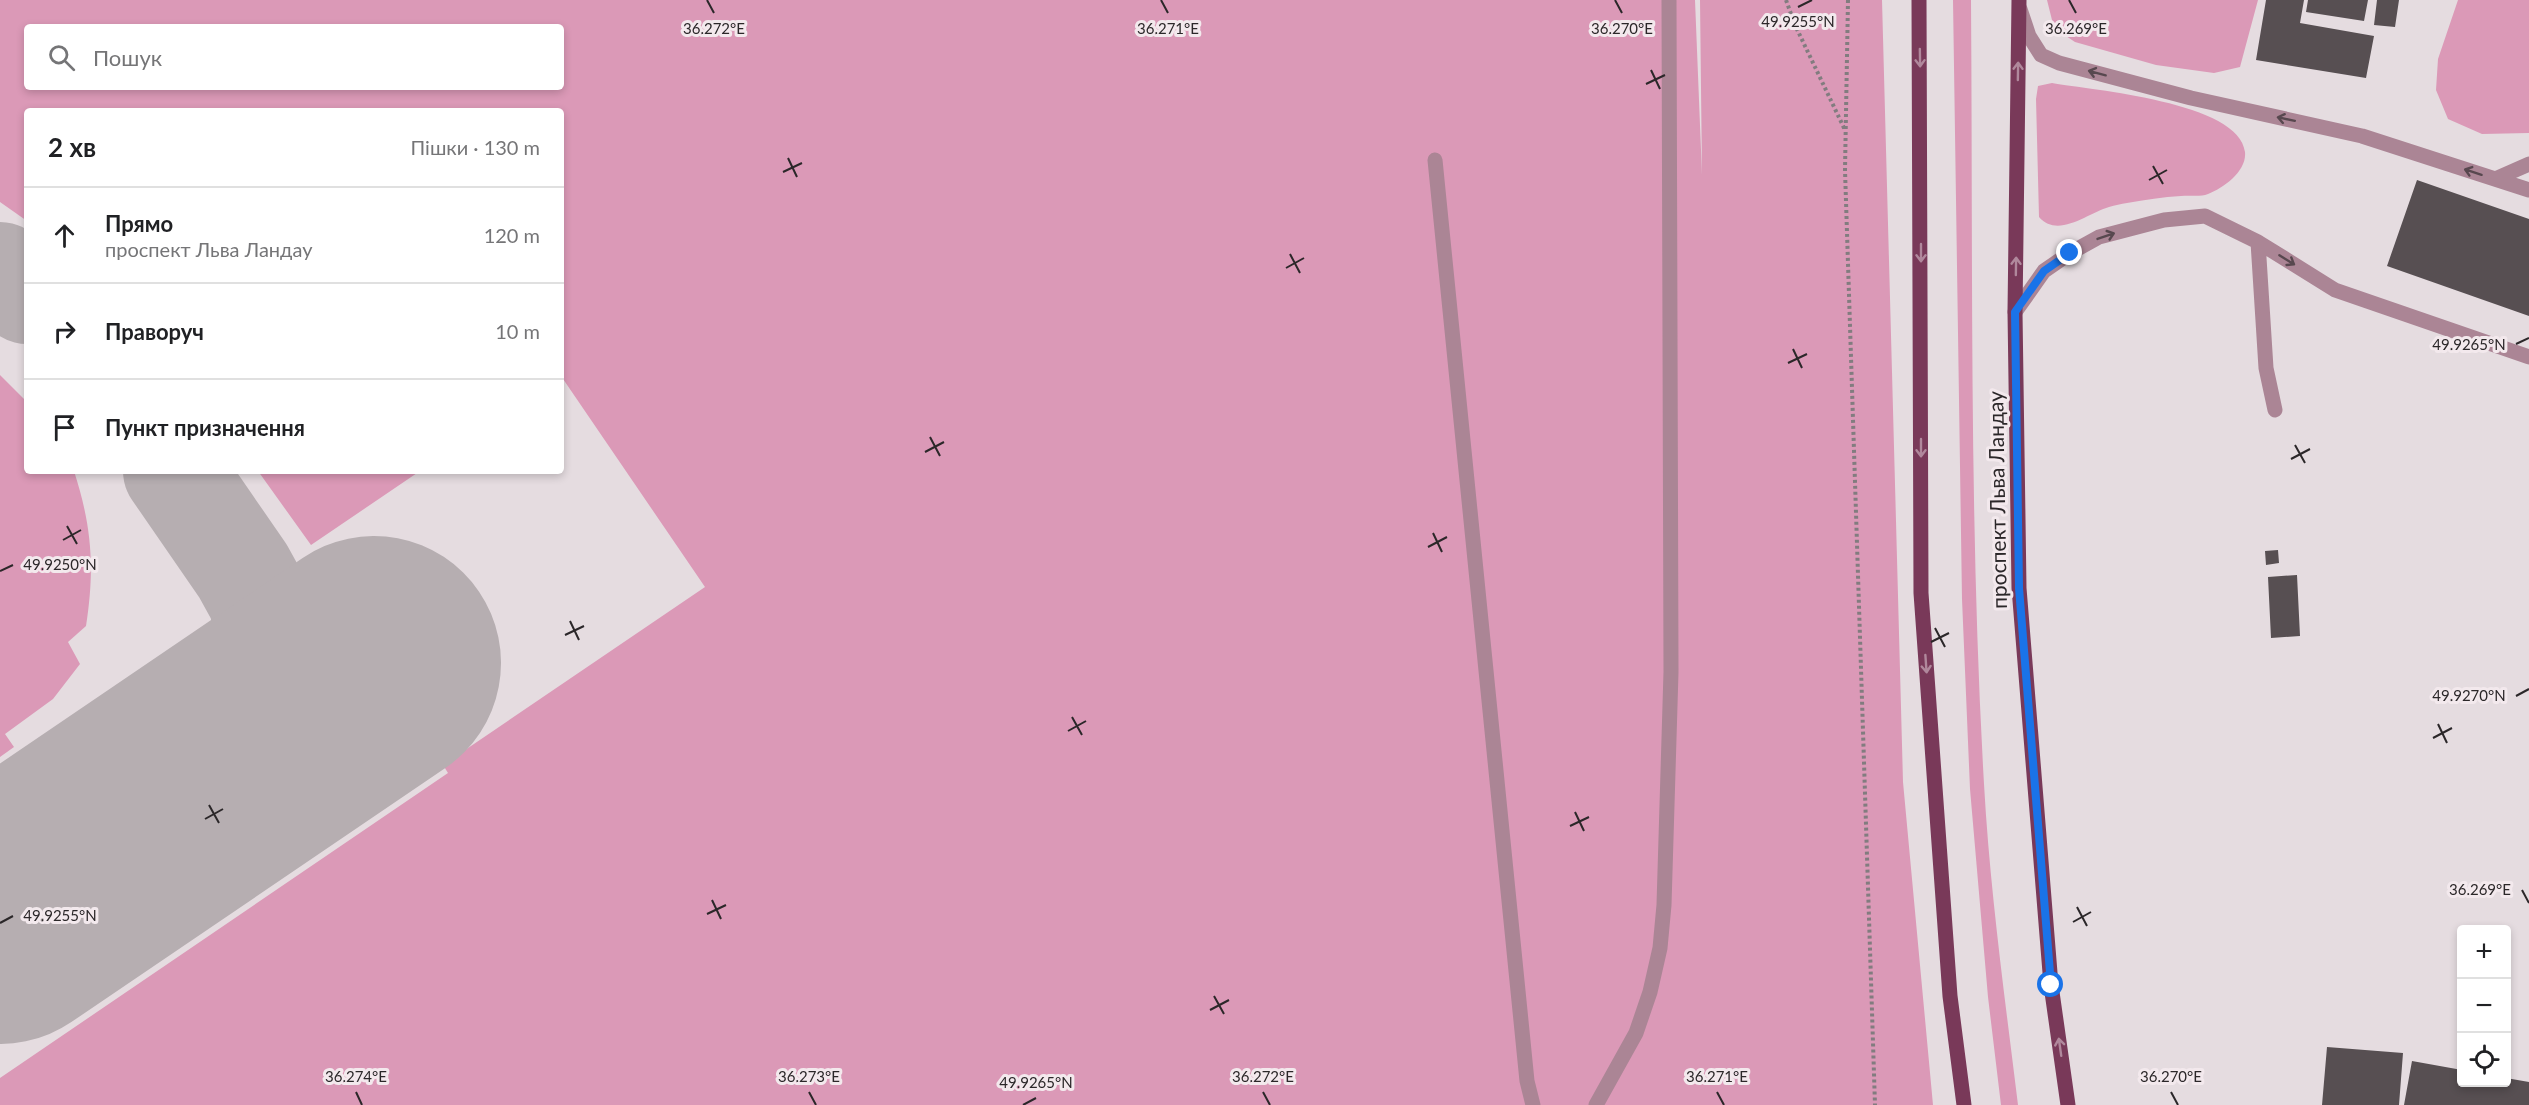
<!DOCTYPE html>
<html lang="uk">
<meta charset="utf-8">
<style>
body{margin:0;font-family:Lato,sans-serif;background:#f2f2f2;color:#202124}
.controls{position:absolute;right:18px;bottom:18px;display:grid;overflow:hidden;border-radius:6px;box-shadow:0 3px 9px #0003}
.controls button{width:54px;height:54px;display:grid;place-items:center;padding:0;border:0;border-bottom:2px solid #e0e0e0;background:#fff;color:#202124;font:30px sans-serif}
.stop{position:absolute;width:18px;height:18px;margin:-14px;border:4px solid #1a73e8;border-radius:50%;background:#fff}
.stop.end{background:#1a73e8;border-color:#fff;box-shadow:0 2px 6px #0008}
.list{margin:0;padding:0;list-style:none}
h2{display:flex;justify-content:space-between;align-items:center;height:78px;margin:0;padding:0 24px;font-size:26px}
h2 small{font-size:20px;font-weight:400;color:#757577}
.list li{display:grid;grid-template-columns:39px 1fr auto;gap:18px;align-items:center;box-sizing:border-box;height:96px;padding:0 24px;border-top:2px solid #e0e0e0}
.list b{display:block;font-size:22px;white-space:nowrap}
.list p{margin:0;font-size:20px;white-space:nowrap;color:#757577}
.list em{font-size:20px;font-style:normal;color:#757577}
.icon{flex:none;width:33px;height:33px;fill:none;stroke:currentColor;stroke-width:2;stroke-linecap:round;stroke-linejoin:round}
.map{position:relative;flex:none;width:2529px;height:1105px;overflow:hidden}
.search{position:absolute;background:#fff;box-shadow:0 3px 9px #0003;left:24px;top:24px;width:540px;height:66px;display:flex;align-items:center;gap:15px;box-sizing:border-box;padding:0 21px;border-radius:6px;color:#757577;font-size:22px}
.panel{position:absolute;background:#fff;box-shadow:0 3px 9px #0003;left:24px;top:108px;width:540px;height:366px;border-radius:6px}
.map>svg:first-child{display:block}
</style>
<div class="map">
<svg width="2529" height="1105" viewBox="0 0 2529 1105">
<rect width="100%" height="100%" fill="#e5dce0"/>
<!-- green -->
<path fill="#db99b7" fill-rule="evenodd" d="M0,0H1695L1702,175L1700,0H1882L1903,782L1933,1105H0V1078L448,773L443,765L705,587L561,376V111H27V221L0,202ZM27,27H561V87H27Z
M1953,0H1971C1973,261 1969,523 1984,784C1990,891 2005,999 2018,1105H2001L1988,997L1970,789L1962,599Z
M2047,0H2258L2240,67L2214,73L2156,65L2075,42L2054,28Z
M2458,0H2529V133L2482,134L2448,119L2436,90L2438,59Z
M2052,83C2092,90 2240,102 2245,152C2247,171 2224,188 2208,194C2201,197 2190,195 2181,196C2163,197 2145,200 2127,203C2121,204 2115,205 2109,207C2088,213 2058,239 2039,217L2036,99L2038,86Z
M0,375L27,402V471H74C92,527 95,568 86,626L68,642L80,664L53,699L5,734L14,747L0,757Z
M258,471H420L311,545Z"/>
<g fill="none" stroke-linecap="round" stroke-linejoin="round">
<!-- taxiway -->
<path stroke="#b6aeb1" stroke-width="102" d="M0,273L27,293
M157,810L234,736L263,691L267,637L259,600L243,571L174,471"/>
<!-- runway -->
<path stroke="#b6aeb1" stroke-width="254" d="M0,917L374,663"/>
</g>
<!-- building -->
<path fill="#574f52" d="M2266,0H2304L2300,23L2374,36L2366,78L2256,60Z
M2308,0H2368L2364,21L2306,12Z
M2377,0H2399L2395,27L2374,25Z
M2417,180L2529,219V316L2387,266Z
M2278,550L2279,563L2266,565L2265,551Z
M2297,575L2300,636L2271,638L2268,577Z
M2327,1047L2403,1053L2399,1105H2322Z
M2412,1061L2462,1070V1082H2506V1078L2529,1082V1105H2404Z"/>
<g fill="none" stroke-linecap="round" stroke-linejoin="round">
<!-- path -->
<path stroke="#827c7f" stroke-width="4" stroke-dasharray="3 3" stroke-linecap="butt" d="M1786,0L1795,25L1845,130
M1848,0L1845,170L1875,1105"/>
<!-- lane -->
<path stroke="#ab8595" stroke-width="15" d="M2020,9L2029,36L2041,55L2059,63L2191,98L2362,136L2529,190
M1435,160L1527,1081L1533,1105
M2495,179L2529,164
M2258,242L2266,368L2275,410
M2015,312L2044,271L2070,253L2099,237L2164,220L2205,216L2258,242L2335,290L2529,357
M1596,1105L1636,1033L1650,992L1660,948L1664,905L1671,672L1669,0"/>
<!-- primary -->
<path stroke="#793959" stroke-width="15" d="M1919,0L1921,593L1950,996L1964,1105
M2019,0L2015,312L2019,588L2051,985L2068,1105"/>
</g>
<!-- one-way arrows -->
<defs><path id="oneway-shaft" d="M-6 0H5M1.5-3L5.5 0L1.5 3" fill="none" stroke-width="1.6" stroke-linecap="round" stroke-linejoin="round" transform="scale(1.5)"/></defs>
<g stroke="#b0889c">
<use href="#oneway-shaft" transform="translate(1920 58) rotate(89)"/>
<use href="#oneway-shaft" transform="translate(2018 71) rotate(-89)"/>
<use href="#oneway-shaft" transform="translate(1921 253) rotate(90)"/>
<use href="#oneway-shaft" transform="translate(2016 266) rotate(-89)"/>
<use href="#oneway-shaft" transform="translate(1921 448) rotate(90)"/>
<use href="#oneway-shaft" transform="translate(1926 664) rotate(86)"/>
<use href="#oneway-shaft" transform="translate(2060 1047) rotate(-98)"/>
</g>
<g stroke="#58484f">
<use href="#oneway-shaft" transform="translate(2097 73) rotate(-165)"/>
<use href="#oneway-shaft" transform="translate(2286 119) rotate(-168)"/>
<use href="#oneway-shaft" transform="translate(2473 172) rotate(-162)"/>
<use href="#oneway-shaft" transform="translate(2106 236) rotate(-19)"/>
<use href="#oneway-shaft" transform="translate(2287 260) rotate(32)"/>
</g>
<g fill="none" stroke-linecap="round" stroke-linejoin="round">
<!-- route -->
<path stroke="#1a73e8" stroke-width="8" d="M2051,985L2019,588L2015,312L2044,271L2070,253"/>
</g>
<!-- ticks -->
<path fill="none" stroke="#2b2729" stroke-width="2" d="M707,0L714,13M1161,0L1168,13M1615,0L1622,13M2069,0L2076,13M1798,7L1812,0M1651,70L1660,89M1646,84L1665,75M788,158L797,177M2153,166L2163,184M783,172L802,163M2149,180L2167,170M1290,254L1300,273M1286,268L1304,258M2516,344L2529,338M1793,349L1802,368M1788,363L1807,354M930,437L940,456M2295,445L2305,463M925,452L944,442M2291,459L2310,449M67,526L77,544M1433,533L1442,552M63,540L81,530M1428,547L1447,537M0,571L13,565M570,621L579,640M1935,628L1945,647M565,635L584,626M1931,642L1949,633M2516,696L2529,689M1072,717L1082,735M2438,724L2447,743M1068,731L1086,721M2433,738L2452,728M209,805L219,823M1575,812L1584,831M205,819L223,809M1570,826L1589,817M2522,890L2529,903M712,900L721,919M2077,907L2087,926M707,914L726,905M2073,922L2091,912M0,923L13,916M1214,996L1224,1014M1210,1010L1229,1000M356,1092L362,1105M809,1092L816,1105M1263,1092L1270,1105M1717,1092L1724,1105M2171,1092L2178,1105M1023,1105L1036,1098"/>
<g text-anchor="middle" stroke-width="6" stroke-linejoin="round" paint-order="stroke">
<!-- street labels -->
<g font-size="21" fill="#2b2729" stroke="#f3e9ed">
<text transform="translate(1998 500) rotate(-91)" y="7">проспект Льва Ландау</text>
</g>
</g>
<g font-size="15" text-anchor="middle" fill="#2b2729" stroke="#f3e9ed" stroke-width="6" stroke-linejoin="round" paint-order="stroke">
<text x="1798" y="27">49.9255°N</text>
<text x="714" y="34">36.272°E</text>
<text x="1168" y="34">36.271°E</text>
<text x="1622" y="34">36.270°E</text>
<text x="2076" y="34">36.269°E</text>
<text x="2469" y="350">49.9265°N</text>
<text x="60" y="570">49.9250°N</text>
<text x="2469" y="701">49.9270°N</text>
<text x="2480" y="895">36.269°E</text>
<text x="60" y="921">49.9255°N</text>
<text x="356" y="1082">36.274°E</text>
<text x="809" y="1082">36.273°E</text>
<text x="1263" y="1082">36.272°E</text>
<text x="1717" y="1082">36.271°E</text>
<text x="2171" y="1082">36.270°E</text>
<text x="1036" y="1088">49.9265°N</text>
</g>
</svg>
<div class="controls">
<button>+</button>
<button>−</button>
<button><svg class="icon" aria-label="locate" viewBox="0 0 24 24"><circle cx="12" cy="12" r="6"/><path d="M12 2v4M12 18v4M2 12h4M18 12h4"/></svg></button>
</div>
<div class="stop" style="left:2051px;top:985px"></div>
<div class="stop end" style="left:2070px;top:253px"></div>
<div class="search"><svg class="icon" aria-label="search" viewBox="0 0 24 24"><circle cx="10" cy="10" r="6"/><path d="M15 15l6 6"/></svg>Пошук</div>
<section class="panel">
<h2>2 хв<small>Пішки · 130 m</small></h2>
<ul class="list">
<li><svg class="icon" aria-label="ahead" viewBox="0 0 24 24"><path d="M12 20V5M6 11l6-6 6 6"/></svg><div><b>Прямо</b><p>проспект Льва Ландау</p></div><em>120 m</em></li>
<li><svg class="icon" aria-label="right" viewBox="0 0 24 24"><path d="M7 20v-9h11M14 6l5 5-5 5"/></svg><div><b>Праворуч</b></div><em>10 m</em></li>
<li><svg class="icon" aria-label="arrive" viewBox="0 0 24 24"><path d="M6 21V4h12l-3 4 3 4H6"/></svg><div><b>Пункт призначення</b></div></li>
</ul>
</section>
</div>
